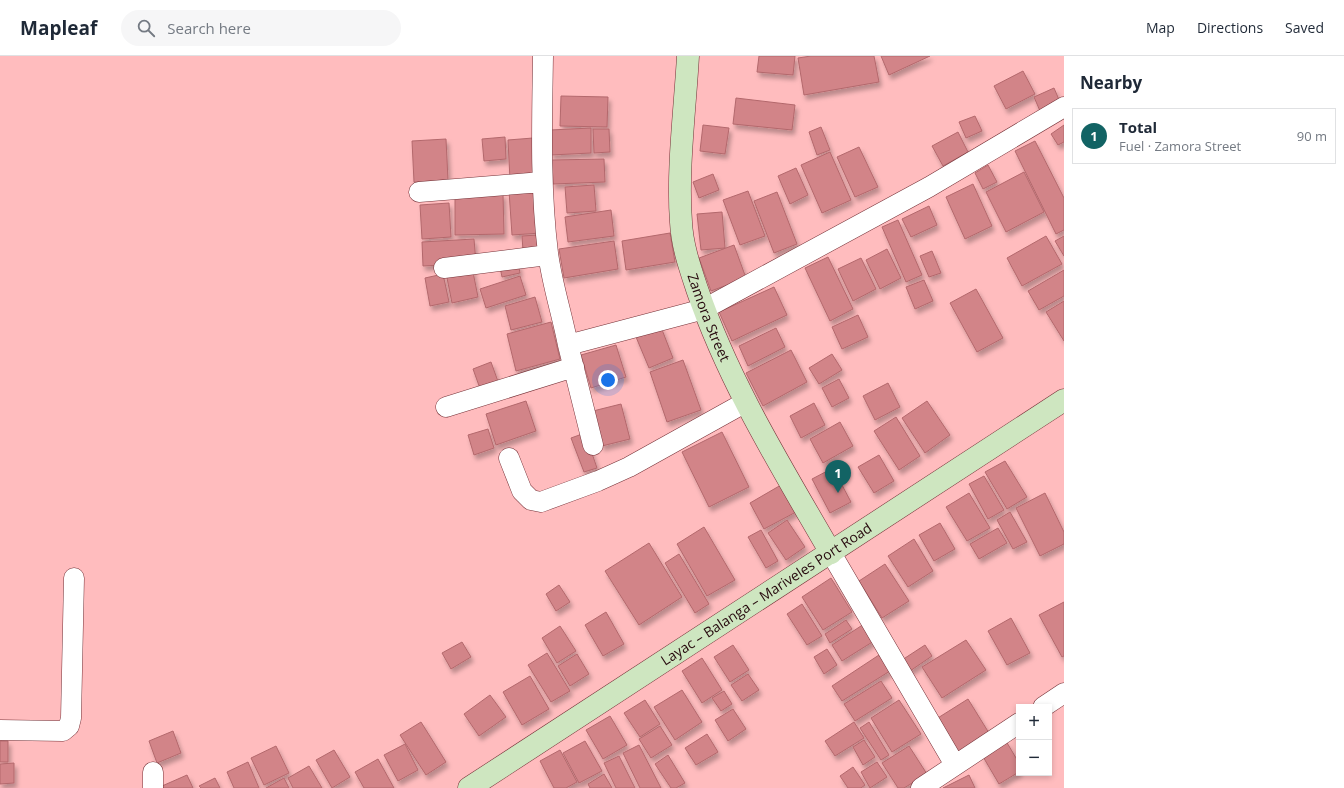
<!DOCTYPE html>
<meta charset="utf-8">
<style>
body{margin:0;font-family:"Open Sans",sans-serif;background:#f6f6f7;color:#1f2937}
.controls{position:absolute;right:12px;bottom:12px;display:grid;overflow:hidden;border-radius:0px;box-shadow:0 2px 6px #0003}
.controls button{width:36px;height:36px;display:grid;place-items:center;padding:0;border:0;border-bottom:1px solid #e0e1e3;background:#fff;color:#1f2937;font:20px sans-serif}
.you{position:absolute;left:608px;top:324px;width:14px;height:14px;margin:-10px;border:3px solid #fff;border-radius:50%;background:#1a73e8;box-shadow:0 0 0 6px #1a73e833}
.badge{display:grid;place-items:center;width:26px;height:26px;border-radius:50%;background:#126364;color:#fff;font-size:13px;font-weight:700}
.pin{position:absolute;translate:-50% -33px;filter:drop-shadow(0 1px 2px #0008)}
.pin::after{content:'';position:absolute;top:21px;width:14px;height:12px;background:inherit;clip-path:polygon(0 0,100% 0,50% 100%)}
.list{margin:0;padding:0;list-style:none}
h2{display:flex;justify-content:space-between;align-items:center;height:52px;margin:0;padding:0 16px;font-size:17px}
h2 small{font-size:13px;font-weight:400;color:#747a83}
.list li{display:grid;grid-template-columns:26px 1fr auto;gap:12px;align-items:center;box-sizing:border-box;height:56px;margin:0 8px 8px;padding:0 8px;border:1px solid #e0e1e3;border-radius:0px}
.list b{display:block;font-size:15px;white-space:nowrap}
.list p{margin:0;font-size:13px;white-space:nowrap;color:#747a83}
.list em{font-size:13px;font-style:normal;color:#747a83}
.icon{flex:none;width:22px;height:22px;fill:none;stroke:currentColor;stroke-width:2;stroke-linecap:round;stroke-linejoin:round}
.map{position:relative;flex:none;width:1064px;height:732px;overflow:hidden}
header{display:flex;align-items:center;gap:24px;box-sizing:border-box;height:56px;padding:0 20px;background:#fff;border-bottom:1px solid #e0e1e3}
header strong{font-size:19px}
nav{display:flex;gap:22px;margin-inline-start:auto;font-size:14px}
.search{width:280px;height:36px;background:#f6f6f7;display:flex;align-items:center;gap:10px;box-sizing:border-box;padding:0 14px;border-radius:22px;color:#747a83;font-size:15px}
main{display:flex}
aside{flex:1;background:#fff}
.map>svg:first-child{display:block}
</style>
<header>
<strong>Mapleaf</strong>
<div class="search"><svg class="icon" aria-label="search" viewBox="0 0 24 24"><circle cx="10" cy="10" r="6"/><path d="M15 15l6 6"/></svg>Search here</div>
<nav><a>Map</a><a>Directions</a><a>Saved</a></nav>
</header>
<main>
<div class="map">
<svg width="1064" height="732" viewBox="0 0 1064 732">
<defs>
<filter id="shadow"><feDropShadow dx="2.5" dy="4.5" stdDeviation="2" flood-color="#0004"/></filter>
</defs>
<rect width="100%" height="100%" fill="#ffbcbe"/>
<!-- building -->
<path fill="#d28488" stroke="#b3686c" filter="url(#shadow)" d="M759,0H795L793,19L757,16Z
M811,0H874L879,26L804,39L798,2Z
M881,0H930L889,19Z
M1023,15L1035,38L1006,53L994,30Z
M1054,32L1060,46L1040,55L1034,41Z
M561,40L608,41L607,71L560,70Z
M736,42L795,49L792,74L733,68Z
M975,60L982,75L966,82L959,66Z
M703,69L729,72L725,98L700,95Z
M1064,69V86L1058,89L1051,78Z
M821,71L830,94L817,99L809,76Z
M591,72V97L551,99L550,74Z
M593,73H609L610,96L594,97Z
M958,76L968,96L943,110L932,90Z
M505,81L506,103L484,105L482,83Z
M533,82L535,123L510,124L508,84Z
M446,83L448,124L414,126L412,85Z
M1035,85L1064,142V174L1056,178L1015,95Z
M859,91L878,131L855,141L837,101Z
M830,96L851,144L822,157L801,109Z
M604,103L605,126L553,128L552,104Z
M988,109L997,126L983,133L975,117Z
M796,112L808,139L790,148L778,120Z
M1024,116L1044,156L1006,176L986,136Z
M713,118L719,134L699,142L693,126Z
M973,128L992,170L965,183L946,141Z
M594,129L596,155L567,157L565,131Z
M538,133L541,177L512,179L509,135Z
M748,135L765,180L740,189L723,144Z
M777,136L797,188L774,197L754,145Z
M503,138L504,178L455,179V139Z
M449,147L451,181L422,183L420,149Z
M929,150L937,169L911,181L902,163Z
M611,154L614,180L568,186L565,161Z
M722,156L725,192L701,194L697,158Z
M898,164L922,219L906,226L882,171Z
M670,177L675,206L626,214L622,185Z
M538,179L539,194L523,195L522,180Z
M1046,180L1062,208L1022,230L1007,202Z
M1064,180V200L1055,185Z
M474,183L476,207L423,210L422,186Z
M614,185L618,213L564,222L559,193Z
M734,189L746,222L711,235L699,202Z
M887,193L901,222L880,233L866,204Z
M932,195L941,217L929,221L920,200Z
M828,201L853,253L830,265L805,212Z
M861,202L876,233L853,245L838,213Z
M518,207L520,217L502,221L500,211Z
M472,211L478,241L452,247L446,217Z
M1064,214V240L1039,254L1028,235Z
M443,218L449,246L430,250L425,222Z
M520,220L526,239L486,252L480,233Z
M924,224L933,245L915,253L906,231Z
M774,231L787,259L732,285L719,256Z
M976,233L1003,282L977,296L950,247Z
M535,241L542,266L511,274L505,250Z
M1064,245V285L1046,256Z
M858,259L868,281L842,293L832,271Z
M551,266L560,303L516,315L507,278Z
M661,271L673,302L649,312L636,281Z
M776,272L785,291L748,310L739,290Z
M616,289L626,321L591,332L581,299Z
M791,294L807,326L763,350L746,317Z
M832,298L842,314L819,328L809,312Z
M683,304L701,354L667,366L650,316Z
M491,306L500,331L482,338L473,313Z
M839,323L849,342L832,351L822,332Z
M888,327L900,351L875,364L863,340Z
M526,345L536,375L496,389L486,358Z
M927,345L950,379L925,397L902,362Z
M814,347L825,369L801,382L790,360Z
M621,348L630,383L602,390L593,355Z
M896,361L920,400L899,414L874,375Z
M840,366L853,390L823,407L810,383Z
M488,373L494,392L474,399L468,379Z
M722,376L749,431L709,451L682,396Z
M585,377L597,412L584,416L571,382Z
M879,399L894,425L874,437L858,411Z
M1005,405L1027,441L1007,453L985,416Z
M833,412L851,446L830,457L812,423Z
M984,420L1004,454L988,463L969,428Z
M781,429L796,456L764,473L750,447Z
M969,437L990,472L967,485L946,451Z
M1045,437L1064,476V488L1040,500L1016,452Z
M1010,456L1027,486L1013,493L997,464Z
M787,464L805,491L786,504L768,477Z
M940,467L955,493L934,505L919,479Z
M704,471L735,524L707,540L677,488Z
M998,472L1007,487L979,503L970,488Z
M761,474L778,505L766,512L748,481Z
M914,483L933,515L908,531L888,500Z
M649,487L682,541L639,569L605,515Z
M679,498L709,548L695,557L665,507Z
M885,508L909,545L882,562L859,525Z
M831,522L852,556L823,574L802,541Z
M559,529L570,546L556,555L546,538Z
M1064,546V600L1062,601L1039,559Z
M802,548L822,580L807,589L787,558Z
M606,556L624,588L603,600L585,569Z
M1011,562L1030,597L1007,609L988,575Z
M846,564L852,573L830,587L825,578Z
M864,568L874,585L842,605L832,589Z
M560,570L576,595L557,607L542,582Z
M966,584L986,614L942,642L922,611Z
M462,586L471,601L451,613L442,597Z
M733,589L749,614L730,626L714,601Z
M925,589L932,600L910,615L902,604Z
M827,593L837,609L824,618L814,601Z
M547,597L570,635L551,646L528,609Z
M577,598L589,618L570,630L558,610Z
M879,599L890,615L842,645L832,630Z
M702,602L722,634L702,647L682,615Z
M748,618L759,634L742,645L731,629Z
M530,620L549,653L522,669L503,636Z
M881,625L892,642L855,665L844,648Z
M682,634L702,666L675,684L654,651Z
M724,635L732,648L721,655L712,642Z
M490,639L506,661L479,680L464,658Z
M968,643L989,677L955,699L933,665Z
M645,644L660,668L640,681L624,657Z
M899,644L921,678L892,696L871,662Z
M733,653L746,673L728,685L715,664Z
M610,660L627,689L603,703L586,674Z
M421,666L446,706L426,719L400,679Z
M854,666L864,682L835,700L825,685Z
M869,666L889,699L881,704L860,672Z
M660,670L672,689L651,702L639,683Z
M173,675L181,697L157,707L149,685Z
M707,678L718,696L696,709L685,692Z
M864,684L875,701L863,709L853,691Z
M0,685H8V706H0Z
M585,685L602,715L579,727L563,697Z
M1006,685L1019,707V716L999,728L982,699Z
M405,688L418,714L398,725L384,699Z
M639,689L661,732H640L623,697Z
M276,690L289,717L264,729L251,702Z
M909,690L927,718L904,732H898L882,707Z
M334,694L350,721L332,732L316,704Z
M560,694L577,726L566,732H554L540,705Z
M668,699L685,727L676,732H671L655,708Z
M619,700L635,732H616L604,707Z
M378,703L394,732H364L355,716Z
M248,706L259,732H234L227,716Z
M877,706L887,721L870,732L861,716Z
M14,707V727L0,728V708Z
M309,710L322,732H293L288,722Z
M853,711L865,729L861,732H848L840,720Z
M604,718L612,732H590L588,728Z
M187,719L193,732H163L162,730Z
M969,719L975,732H943Z
M215,722L220,732H201L199,730Z
M284,722L289,732H266Z"/>
<g fill="none" stroke-linecap="round" stroke-linejoin="round">
<defs>
<path id="street" d="M543,0C542,66 540,132 548,197C552,228 562,258 568,289
M419,136L542,126
M444,212L548,199
M446,351L574,311
M593,389L568,289L704,253L929,131L1064,51
M509,402L522,435L531,444L541,446L598,425L629,411L746,346
M831,497L955,709
M1043,651L1064,637
M0,674L63,675L69,670L71,662L74,522
M153,716V732
M921,732L1019,667"/>
<g id="secondary">
<path id="s1" d="M688,0C685,53 677,114 681,166C682,189 690,212 697,233C729,327 782,412 831,497"/>
<path id="s2" d="M469,732L1064,344"/>
</g>
</defs>
<!-- street casing -->
<use href="#street" stroke="#753137" stroke-width="21"/>
<!-- secondary casing -->
<use href="#secondary" stroke="#753137" stroke-width="23"/>
<!-- street -->
<use href="#street" stroke="#fff" stroke-width="20"/>
<!-- secondary -->
<use href="#secondary" stroke="#cee6c0" stroke-width="22"/>
</g>
<g text-anchor="middle" stroke-width="3" stroke-linejoin="round" paint-order="stroke">
<!-- street labels -->
<g font-size="14" fill="#26090d" stroke="#f6d3d4">
<text dy="5" stroke="none"><textPath href="#s1" startOffset="266">Zamora Street</textPath></text>
<text dy="5" stroke="none"><textPath href="#s2" startOffset="355">Layac – Balanga – Mariveles Port Road</textPath></text>
</g>
</g>
</svg>
<div class="controls">
<button>+</button>
<button>−</button>
</div>
<div class="you"></div>
<div class="pin badge" style="left:838px;top:437px">1</div>
</div>
<aside>
<h2>Nearby<small></small></h2>
<ul class="list">
<li><span class="badge">1</span><div><b>Total</b><p>Fuel · Zamora Street</p></div><em>90 m</em></li>
</ul>
</aside>
</main>
